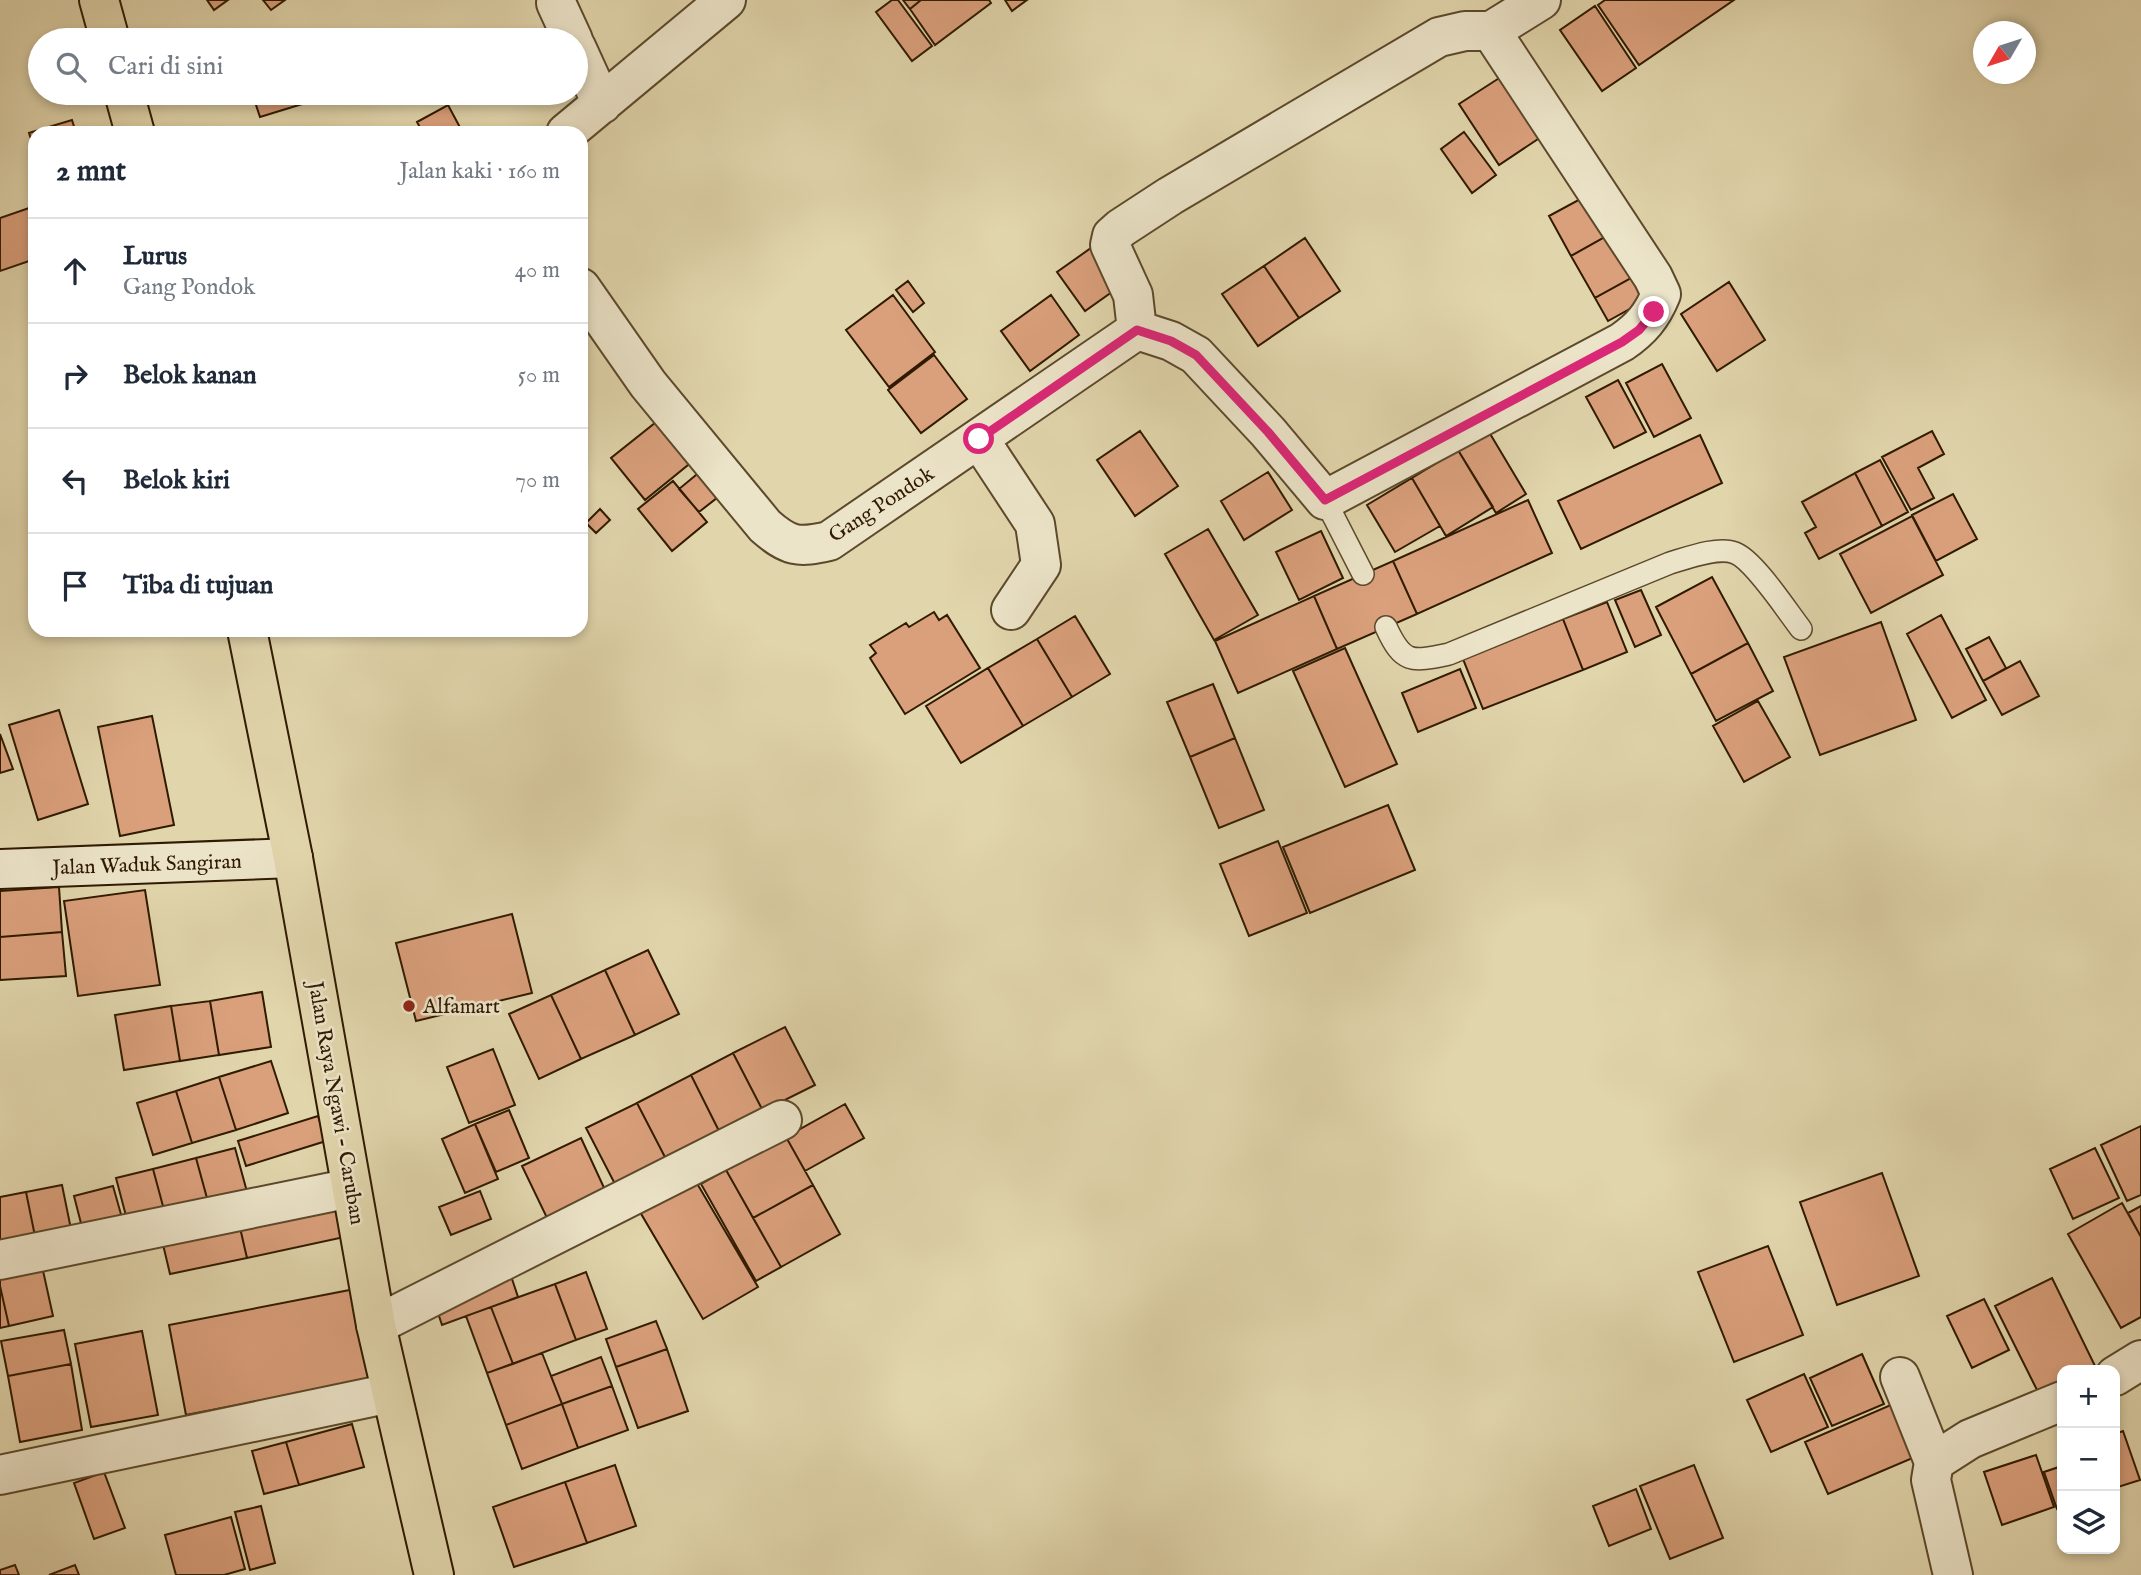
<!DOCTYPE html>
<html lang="id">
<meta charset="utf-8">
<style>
body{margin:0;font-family:"IM FELL English",serif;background:#f2f2f3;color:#1f2937}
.controls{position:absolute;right:21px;bottom:21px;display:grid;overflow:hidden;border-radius:14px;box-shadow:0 4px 10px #0003}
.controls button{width:63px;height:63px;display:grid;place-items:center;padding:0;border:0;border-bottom:2px solid #e0e1e3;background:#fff;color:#1f2937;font:35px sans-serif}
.compass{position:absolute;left:1973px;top:21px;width:63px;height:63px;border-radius:50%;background:#fff;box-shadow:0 4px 10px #0003;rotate:231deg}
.stop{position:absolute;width:21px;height:21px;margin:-16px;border:5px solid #db2777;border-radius:50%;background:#fff}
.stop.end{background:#db2777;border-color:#fff;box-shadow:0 2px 7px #0008}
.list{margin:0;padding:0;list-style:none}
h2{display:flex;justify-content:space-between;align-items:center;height:91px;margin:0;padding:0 28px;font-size:30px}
h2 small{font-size:23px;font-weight:400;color:#747a83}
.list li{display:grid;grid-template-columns:46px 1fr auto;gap:21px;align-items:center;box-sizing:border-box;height:105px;padding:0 28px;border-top:2px solid #e0e1e3}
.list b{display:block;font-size:26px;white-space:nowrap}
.list p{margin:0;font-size:23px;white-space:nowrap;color:#747a83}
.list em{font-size:23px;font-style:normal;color:#747a83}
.icon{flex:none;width:38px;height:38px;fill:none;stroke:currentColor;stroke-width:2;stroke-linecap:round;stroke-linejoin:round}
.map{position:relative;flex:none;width:2141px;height:1575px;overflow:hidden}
.search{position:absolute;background:#fff;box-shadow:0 4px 10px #0003;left:28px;top:28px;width:560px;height:77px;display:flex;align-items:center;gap:18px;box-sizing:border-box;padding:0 24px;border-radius:38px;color:#747a83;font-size:26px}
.panel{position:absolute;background:#fff;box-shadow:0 4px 10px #0003;left:28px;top:126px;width:560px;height:511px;border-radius:21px}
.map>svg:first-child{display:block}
</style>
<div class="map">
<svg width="2141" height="1575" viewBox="0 0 2141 1575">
<rect width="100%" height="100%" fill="#e1d5ac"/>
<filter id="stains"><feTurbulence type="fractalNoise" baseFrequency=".00286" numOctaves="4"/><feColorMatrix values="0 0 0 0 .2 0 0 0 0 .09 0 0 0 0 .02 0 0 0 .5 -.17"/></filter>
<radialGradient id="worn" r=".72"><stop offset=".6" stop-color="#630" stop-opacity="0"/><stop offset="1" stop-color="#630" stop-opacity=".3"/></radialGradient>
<!-- building -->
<path fill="#daa07c" stroke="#301a00" stroke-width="2" d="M207,0H228L214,10Z
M263,0H285L271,10Z
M892,0H898L932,46L912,61L876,12Z
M903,0H921L910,9Z
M921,0H989L991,3L935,45L910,9Z
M1005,0H1027L1012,11Z
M1605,0H1734L1639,65L1598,5Z
M1595,6L1636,68L1602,91L1560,30Z
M291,32L294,40H264Z
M1507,73L1547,133L1499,165L1459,104Z
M252,93H310L312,101L260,117Z
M448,105L463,133H423L417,122Z
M72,120L76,133H35V151L29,133Z
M1464,132L1496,175L1472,193L1441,149Z
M1595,191L1617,230L1571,256L1549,216Z
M35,206V259L0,271V218Z
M1617,230L1640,273L1595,298L1571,256Z
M1305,238L1340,291L1299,318L1264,266Z
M1098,243L1126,282L1085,311L1057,272Z
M1264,266L1299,318L1258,346L1222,294Z
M1640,273L1653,296L1608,321L1595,298Z
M908,281L924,303L913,312L896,290Z
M1729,282L1765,340L1717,371L1681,314Z
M893,295L935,352L889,387L846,330Z
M1051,295L1079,335L1030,371L1001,331Z
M934,355L967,399L921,433L888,390Z
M1662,364L1691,418L1654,437L1626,383Z
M1618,380L1646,432L1614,448L1586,397Z
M665,415L699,456L645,500L611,458Z
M1140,431L1178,486L1135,516L1097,460Z
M1932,431L1944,454L1918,468L1934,498L1911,510L1882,457Z
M1489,432L1526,494L1496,513L1458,450Z
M1700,435L1722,483L1581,549L1558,501Z
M1458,450L1493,507L1446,536L1412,478Z
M1880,460L1908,512L1882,526L1855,473Z
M707,466L727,490L699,512L679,489Z
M1268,472L1292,510L1244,540L1221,501Z
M1855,473L1882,526L1819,559L1805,533L1816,527L1802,502Z
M1412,478L1440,526L1395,552L1367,505Z
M673,481L707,522L672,551L638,509Z
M1953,494L1977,539L1936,561L1912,515Z
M1528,500L1552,553L1417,614L1393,561Z
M600,509L610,520L596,533L586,523Z
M1912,516L1943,575L1871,613L1840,554Z
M1208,529L1258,615L1214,640L1165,554Z
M1321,531L1343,578L1299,600L1276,552Z
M1393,561L1417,614L1337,649L1314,596Z
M1712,577L1748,643L1691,674L1656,607Z
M1641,590L1661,635L1635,647L1615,600Z
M1314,596L1337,649L1238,693L1215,641Z
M1607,602L1627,652L1583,670L1563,619Z
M934,612L939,620L947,615L980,668L905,714L870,658L876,653L870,645L906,623L909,627Z
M1941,615L1986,700L1952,718L1907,634Z
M1075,616L1110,674L1072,697L1037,639Z
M1563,619L1583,670L1483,709L1463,659Z
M1881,622L1916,720L1820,755L1784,657Z
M1989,637L2006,668L1983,681L1966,649Z
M1037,639L1072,697L1023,726L988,668Z
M1748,643L1773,691L1716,721L1691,674Z
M1345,648L1397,764L1345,787L1293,671Z
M2020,661L2039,696L2002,715L1983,681Z
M988,668L1023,726L961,763L926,706Z
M1460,669L1476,708L1418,732L1402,693Z
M1213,684L1235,738L1190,757L1167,702Z
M1758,701L1790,757L1744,782L1713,726Z
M59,710L88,804L38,820L9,725Z
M152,716L174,825L120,836L98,727Z
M0,734L13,769L0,773Z
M1235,738L1264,810L1219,828L1190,757Z
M1388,805L1415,870L1310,913L1283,847Z
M1278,841L1307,913L1249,936L1220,864Z
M59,887L62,932L0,937V891Z
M145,890L160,985L78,996L64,901Z
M512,914L532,993L416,1021L396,943Z
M62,932L66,976L0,980V937Z
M648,950L679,1014L635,1035L605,970Z
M605,970L635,1035L581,1059L551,995Z
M262,992L271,1047L219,1055L210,1001Z
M551,995L581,1059L539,1079L509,1014Z
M210,1001L219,1055L180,1061L171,1006Z
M171,1006L180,1061L124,1070L115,1015Z
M785,1027L815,1085L763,1111L733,1053Z
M493,1049L515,1105L469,1123L447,1067Z
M733,1053L763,1111L720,1133L691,1075Z
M271,1061L288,1113L236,1130L219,1077Z
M691,1075L720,1133L667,1161L637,1103Z
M219,1077L236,1130L192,1143L176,1091Z
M176,1091L192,1143L153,1155L137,1103Z
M637,1103L667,1161L616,1186L586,1128Z
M845,1104L864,1138L805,1171L786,1137Z
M509,1110L529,1158L496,1172L475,1124Z
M318,1116L326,1141L246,1166L238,1141Z
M475,1124L498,1179L465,1193L442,1139Z
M2141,1126V1195L2127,1201L2101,1145Z
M786,1137L813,1185L753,1218L726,1170Z
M581,1138L606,1192L548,1220L522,1166Z
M235,1148L249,1199L210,1209L196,1158Z
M2095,1148L2119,1198L2073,1219L2050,1169Z
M196,1158L210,1209L167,1221L153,1169Z
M153,1169L167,1221L130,1231L116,1178Z
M726,1170L781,1267L756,1281L701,1184Z
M1882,1173L1919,1276L1837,1305L1800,1202Z
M695,1180L758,1287L703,1319L640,1212Z
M62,1185L73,1239L37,1246L26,1192Z
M813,1185L840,1234L781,1267L753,1218Z
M113,1186L124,1225L84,1235L74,1196Z
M480,1191L491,1219L451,1235L439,1207Z
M26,1192L37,1246L0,1253V1197Z
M341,1197L349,1236L247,1258L238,1219Z
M2122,1203L2141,1237V1317L2121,1328L2068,1234Z
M2141,1206V1237L2128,1213Z
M238,1219L247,1258L170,1274L161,1236Z
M1768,1246L1803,1335L1734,1362L1698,1272Z
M40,1257L53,1316L9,1326L0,1286V1266Z
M586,1272L607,1329L576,1340L555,1284Z
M511,1276L518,1297L442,1325L435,1304Z
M2052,1278L2097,1370H2062V1388L2041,1398L1995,1306Z
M555,1284L576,1340L513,1364L491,1307Z
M0,1286L9,1326L0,1328Z
M355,1289L372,1379L186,1415L169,1325Z
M1984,1299L2009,1350L1972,1368L1947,1316Z
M491,1307L513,1364L487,1373L466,1316Z
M656,1321L667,1349L616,1367L606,1339Z
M64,1330L71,1364L8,1376L1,1341Z
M142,1331L158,1415L91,1427L75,1344Z
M667,1349L688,1411L638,1428L616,1367Z
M542,1353L562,1404L506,1425L487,1373Z
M1862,1354L1884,1404L1832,1426L1810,1378Z
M601,1357L612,1386L562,1404L551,1376Z
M71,1364L82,1430L20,1442L8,1376Z
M1804,1374L1828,1427L1771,1452L1747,1400Z
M612,1386L628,1430L578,1448L562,1404Z
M562,1404L578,1448L522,1469L506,1425Z
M1893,1404L1915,1457L1828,1494L1805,1442Z
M352,1424L364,1467L299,1485L286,1442Z
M2123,1431L2140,1480L2115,1488V1434Z
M286,1442L299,1485L264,1494L252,1451Z
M2036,1455L2054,1507L2002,1525L1984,1472Z
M615,1465L636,1526L587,1543L565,1482Z
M1694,1465L1723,1538L1670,1559L1640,1486Z
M2062,1466V1507L2057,1509L2044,1472Z
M104,1472L125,1528L94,1539L74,1483Z
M565,1482L587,1543L514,1567L493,1507Z
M1636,1489L1651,1529L1609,1546L1593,1506Z
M261,1506L275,1563L250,1570L235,1512Z
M231,1517L245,1569L224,1575H176L165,1535Z
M15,1565L19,1575H0V1570Z
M75,1565L79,1575H49Z"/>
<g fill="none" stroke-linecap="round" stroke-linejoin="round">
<defs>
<path id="lane" d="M1325,500L1363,574
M1386,627C1403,664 1411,662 1449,654L1670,563C1687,558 1719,546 1735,553C1754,560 1787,611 1801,629"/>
<path id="street" d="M556,3L573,40
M576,47L602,104
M566,133L726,0
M581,288L648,384L765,526C789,547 798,548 829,541L1137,330
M1137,330L1171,341L1196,355L1268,432L1325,500L1622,342C1641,329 1652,316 1661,294L1653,277L1491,31
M1137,330L1133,295L1110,245L1112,236L1121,228L1170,196L1439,37L1465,31H1491L1541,0
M979,439L1035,524L1041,565L1011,610
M0,1260L351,1188
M376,1325L782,1120
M2115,1376L2141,1360
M1900,1377L1934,1462
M0,1475L391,1393
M1953,1575L1931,1480L1934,1462L1970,1439L2062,1401"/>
<path id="secondary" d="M0,869L293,858"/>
<path id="highway" d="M99,0L110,40
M124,93L135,133
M247,630L293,858L376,1325L434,1575"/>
</defs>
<!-- lane casing -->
<use href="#lane" stroke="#5c492b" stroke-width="24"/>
<!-- street casing -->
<use href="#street" stroke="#5c492b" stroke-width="42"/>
<!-- secondary casing -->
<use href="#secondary" stroke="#301a00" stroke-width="42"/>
<!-- highway casing -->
<use href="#highway" stroke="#301a00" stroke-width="42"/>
<!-- lane -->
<use href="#lane" stroke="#ece4c9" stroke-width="21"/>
<!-- street -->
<use href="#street" stroke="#ece4c9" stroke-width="38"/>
<!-- secondary -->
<use href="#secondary" stroke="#ece4c9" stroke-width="38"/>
<!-- highway -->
<use href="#highway" stroke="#e1d5ac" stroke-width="38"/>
</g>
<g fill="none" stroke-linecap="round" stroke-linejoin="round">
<!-- route -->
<path stroke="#db2777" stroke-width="9" d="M979,439L1137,330L1171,341L1196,355L1268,432L1325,500L1622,342L1639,330L1654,312"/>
</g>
<!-- markers -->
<circle fill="#8f2418" stroke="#ece4c9" stroke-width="2.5" cx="409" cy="1006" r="7"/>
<g text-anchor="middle" stroke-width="5" stroke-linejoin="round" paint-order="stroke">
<!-- street labels -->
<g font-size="21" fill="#301a00" stroke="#ece4c9">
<text transform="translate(881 504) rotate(-33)" y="7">Gang Pondok</text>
<text transform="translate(147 864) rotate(-2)" y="7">Jalan Waduk Sangiran</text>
<text transform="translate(337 1103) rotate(80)" y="7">Jalan Raya Ngawi - Caruban</text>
</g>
<!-- poi labels -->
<g font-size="21" fill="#301a00" stroke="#ece4c9" text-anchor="start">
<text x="423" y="1013">Alfamart</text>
</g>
</g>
<rect width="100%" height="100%" filter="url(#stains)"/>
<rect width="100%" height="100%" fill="url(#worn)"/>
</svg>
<div class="controls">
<button>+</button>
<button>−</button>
<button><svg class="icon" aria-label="layers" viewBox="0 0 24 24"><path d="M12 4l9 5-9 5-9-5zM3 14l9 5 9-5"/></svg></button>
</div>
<svg class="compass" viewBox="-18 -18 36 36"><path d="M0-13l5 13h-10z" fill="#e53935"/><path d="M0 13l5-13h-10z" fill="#747a83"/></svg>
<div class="stop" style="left:979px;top:439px"></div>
<div class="stop end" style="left:1654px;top:312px"></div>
<div class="search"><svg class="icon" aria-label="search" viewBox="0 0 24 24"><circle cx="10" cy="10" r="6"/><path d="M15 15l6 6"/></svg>Cari di sini</div>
<section class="panel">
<h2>2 mnt<small>Jalan kaki · 160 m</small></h2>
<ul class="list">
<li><svg class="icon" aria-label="ahead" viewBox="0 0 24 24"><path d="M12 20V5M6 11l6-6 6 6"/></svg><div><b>Lurus</b><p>Gang Pondok</p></div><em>40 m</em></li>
<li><svg class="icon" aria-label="right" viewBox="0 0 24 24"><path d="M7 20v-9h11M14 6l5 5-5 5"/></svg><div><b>Belok kanan</b></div><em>50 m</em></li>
<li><svg class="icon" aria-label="left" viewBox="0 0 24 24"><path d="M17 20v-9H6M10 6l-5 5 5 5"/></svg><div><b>Belok kiri</b></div><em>70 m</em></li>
<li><svg class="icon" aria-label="arrive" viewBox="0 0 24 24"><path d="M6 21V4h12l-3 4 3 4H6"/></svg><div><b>Tiba di tujuan</b></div></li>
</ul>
</section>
</div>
